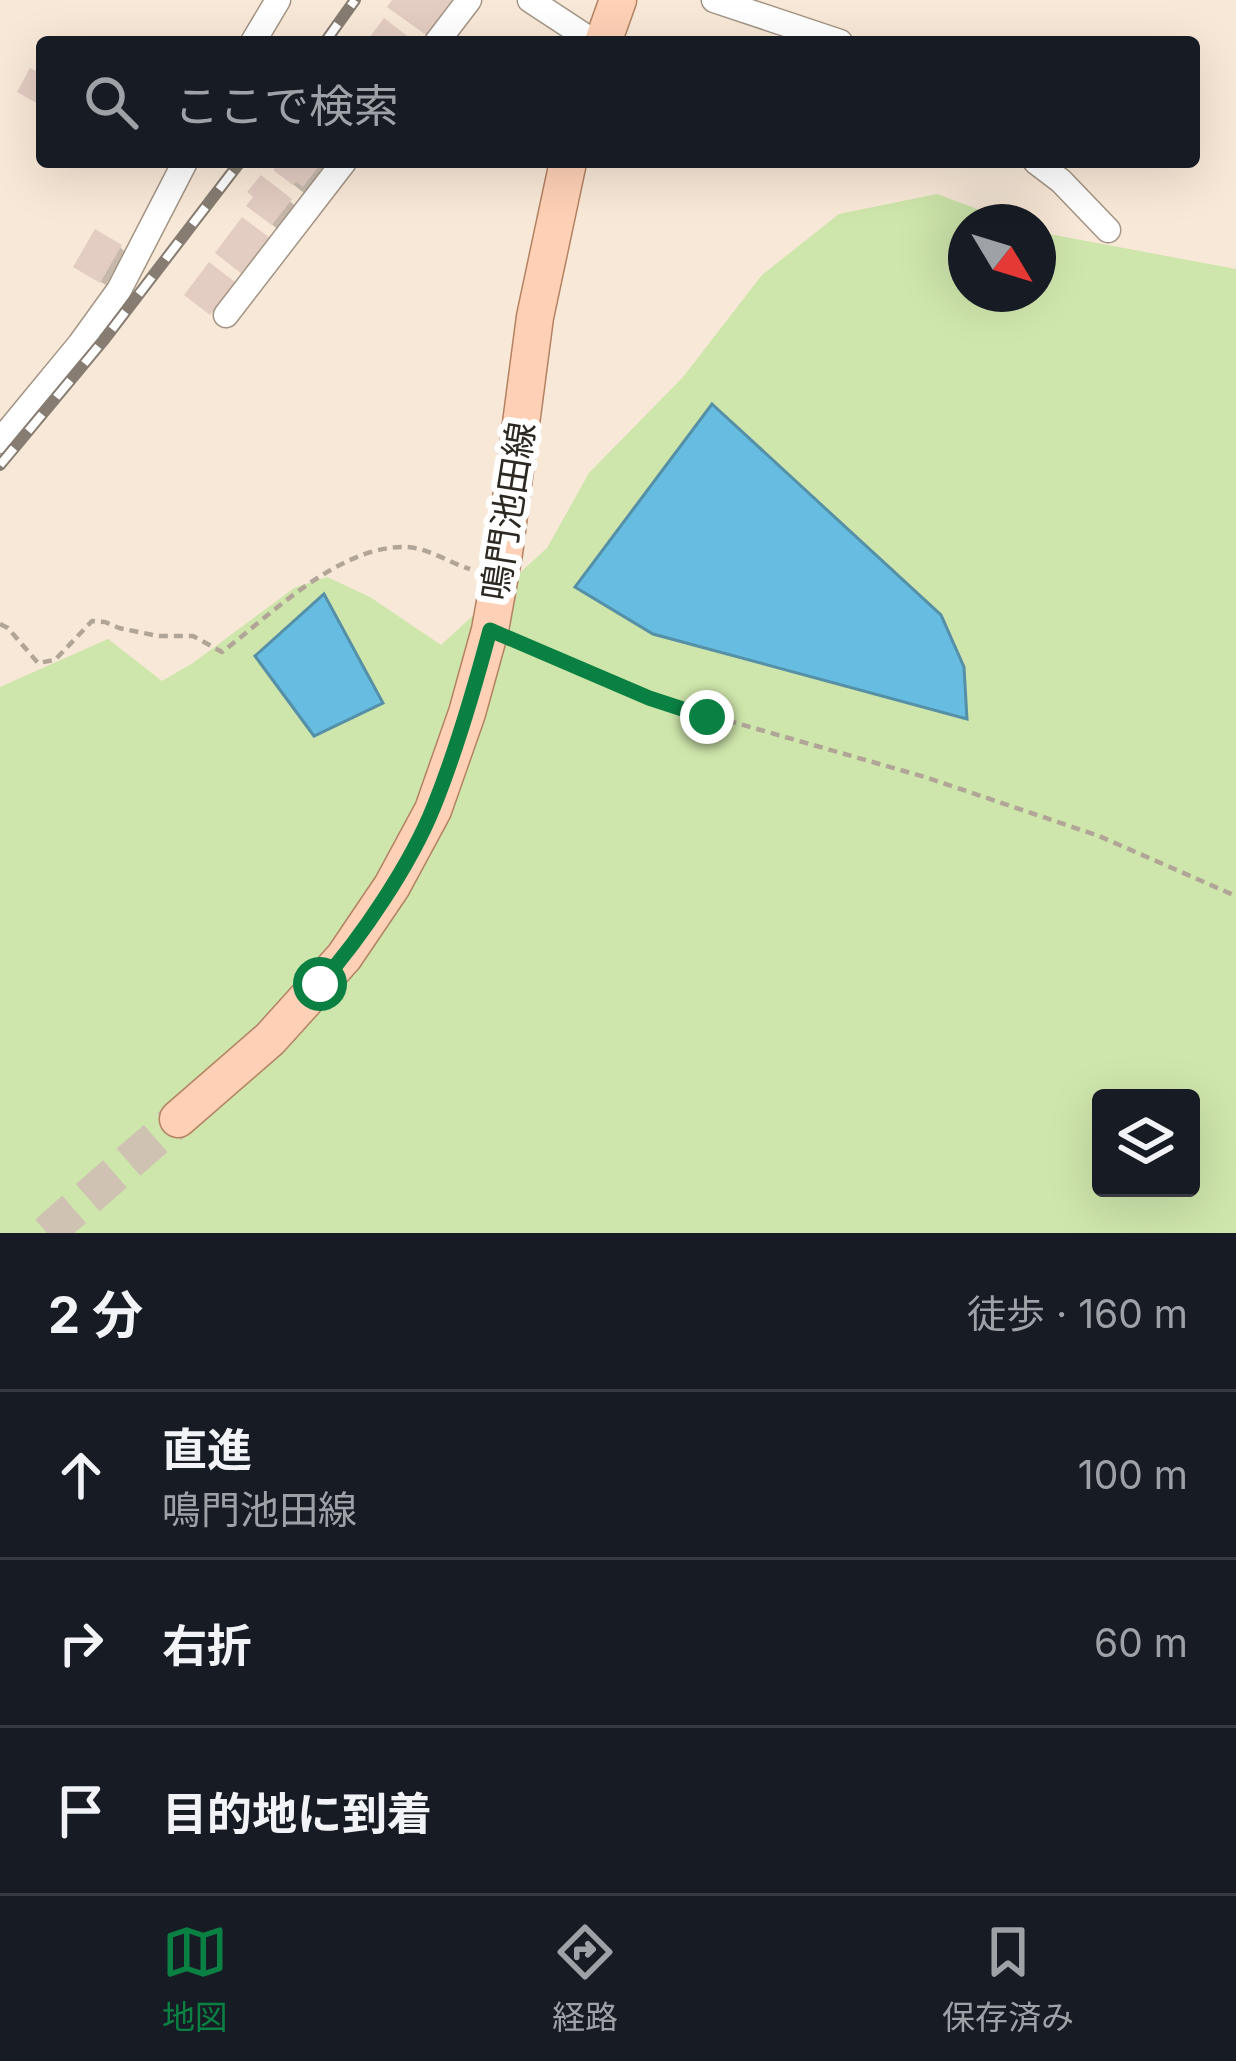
<!DOCTYPE html>
<html lang="ja">
<meta charset="utf-8">
<style>
body{margin:0;font-family:Inter,"Noto Sans JP",sans-serif;background:#20242c;color:#f1f3f6}
.controls{position:absolute;right:36px;bottom:36px;display:grid;overflow:hidden;border-radius:12px;box-shadow:0 12px 48px #0002}
.controls button{width:108px;height:108px;display:grid;place-items:center;padding:0;border:0;border-bottom:3px solid #363941;background:#171b24;color:#f1f3f6;font:60px sans-serif}
.compass{position:absolute;left:948px;top:204px;width:108px;height:108px;border-radius:50%;background:#171b24;box-shadow:0 12px 48px #0002;rotate:128deg}
.stop{position:absolute;width:36px;height:36px;margin:-27px;border:9px solid #0b8043;border-radius:50%;background:#fff}
.stop.end{background:#0b8043;border-color:#fff;box-shadow:0 3px 12px #0008}
.list{margin:0;padding:0;list-style:none}
h2{display:flex;justify-content:space-between;align-items:center;height:156px;margin:0;padding:0 48px;font-size:51px}
h2 small{font-size:39px;font-weight:400;color:#9ea1a6}
.list li{display:grid;grid-template-columns:78px 1fr auto;gap:36px;align-items:center;box-sizing:border-box;height:168px;padding:0 48px;border-top:3px solid #363941}
.list b{display:block;font-size:45px;white-space:nowrap}
.list p{margin:0;font-size:39px;white-space:nowrap;color:#9ea1a6}
.list em{font-size:39px;font-style:normal;color:#9ea1a6}
.icon{flex:none;width:66px;height:66px;fill:none;stroke:currentColor;stroke-width:2;stroke-linecap:round;stroke-linejoin:round}
.map{position:relative;flex:none;width:1236px;height:1233px;overflow:hidden}
.search{position:absolute;background:#171b24;box-shadow:0 12px 48px #0002;left:36px;right:36px;top:36px;height:132px;display:flex;align-items:center;gap:30px;box-sizing:border-box;padding:0 42px;border-radius:12px;color:#9ea1a6;font-size:45px}
.sheet{height:660px;background:#171b24}
nav{display:flex;justify-content:space-around;align-items:center;box-sizing:border-box;height:168px;border-top:3px solid #363941;background:#171b24;font-size:33px;color:#9ea1a6}
nav a{display:grid;justify-items:center;gap:6px}
nav .on{color:#0b8043}
.map>svg:first-child{display:block}
</style>
<div class="map">
<svg width="1236" height="1233" viewBox="0 0 1236 1233">
<rect width="100%" height="100%" fill="#f8e8d7"/>
<!-- green -->
<path fill="#cee5ab" fill-rule="evenodd" d="M937,194L1012,222H966V294H1038V232L1236,269V1233H0V687L108,639L162,681L193,663L294,588L327,577L370,597L441,645L547,548L589,473L683,377L762,275L839,214ZM1101,1098H1191V1188H1101Z"/>
<!-- water -->
<path fill="#66bce1" stroke="#5590a7" stroke-width="3" d="M712,404L941,615L964,667L967,719L653,634L575,587Z
M324,594L383,703L314,736L255,656Z"/>
<!-- shadow -->
<path fill="#0003" d="M283,162H323L334,172L305,194L288,180Z
M290,201L301,212L284,234L261,216Z
M120,247L125,252L106,285L82,271Z"/>
<!-- building -->
<path fill="#e3ccc2" d="M392,0H452L426,35L387,7Z
M384,18L415,42H366Z
M30,68L42,74V106L17,92Z
M279,162H322L303,187L296,182L293,185L273,170Z
M261,175L292,199L272,225L246,206L253,197L247,192Z
M242,217L270,238L242,274L215,253Z
M95,229L122,245L100,283L73,267Z
M209,262L235,282L210,315L184,295Z"/>
<g fill="none" stroke-linecap="round" stroke-linejoin="round">
<!-- primary-tunnel -->
<path stroke="#cfc2b3" stroke-width="36" stroke-dasharray="36 18" stroke-linecap="butt" d="M47,1233L178,1119"/>
<defs>
<path id="minor" d="M530,0L594,42
M714,0L840,42
M253,42L278,0
M437,42L469,0
M1036,162L1061,181L1108,230
M226,315L344,162
M0,441L80,344L119,290L185,162"/>
<path id="primary" d="M603,42L618,0
M178,1119L270,1039L344,957L392,886L433,810L467,713L490,630L504,553L535,317L568,162"/>
</defs>
<!-- minor casing -->
<use href="#minor" stroke="#a39484" stroke-width="27"/>
<!-- primary casing -->
<use href="#primary" stroke="#b48262" stroke-width="39"/>
<!-- path -->
<path stroke="#b1a597" stroke-width="4.5" stroke-dasharray="9 6" stroke-linecap="butt" d="M0,624L8,628L38,663L55,660L92,621L105,622L119,628L158,636H193L222,652C274,612 340,545 407,547C428,548 450,563 470,569
M517,642L649,698L925,777L1099,836L1236,896"/>
<!-- minor -->
<use href="#minor" stroke="#fff" stroke-width="24"/>
<!-- primary -->
<use href="#primary" stroke="#fed1b6" stroke-width="36"/>
<defs>
<path id="rail" d="M325,42L355,0
M0,465L103,341L240,162"/>
</defs>
<!-- rail casing -->
<use href="#rail" stroke="#867c71" stroke-width="12"/>
<!-- rail -->
<use href="#rail" stroke="#fff" stroke-width="8" stroke-dasharray="22" stroke-linecap="butt"/>
</g>
<g fill="none" stroke-linecap="round" stroke-linejoin="round">
<!-- route -->
<path stroke="#0b8043" stroke-width="15" d="M320,984C361,938 411,864 434,806C457,749 474,690 490,630L649,698L707,717"/>
</g>
<g text-anchor="middle" stroke-width="12" stroke-linejoin="round" paint-order="stroke">
<!-- street labels -->
<g font-size="36" fill="#2d2821" stroke="#fff">
<text transform="translate(508 511) rotate(-81)" y="13">鳴門池田線</text>
</g>
</g>
</svg>
<div class="controls">
<button><svg class="icon" aria-label="layers" viewBox="0 0 24 24"><path d="M12 4l9 5-9 5-9-5zM3 14l9 5 9-5"/></svg></button>
</div>
<svg class="compass" viewBox="-18 -18 36 36"><path d="M0-13l5 13h-10z" fill="#e53935"/><path d="M0 13l5-13h-10z" fill="#9ea1a6"/></svg>
<div class="stop" style="left:320px;top:984px"></div>
<div class="stop end" style="left:707px;top:717px"></div>
<div class="search"><svg class="icon" aria-label="search" viewBox="0 0 24 24"><circle cx="10" cy="10" r="6"/><path d="M15 15l6 6"/></svg>ここで検索</div>
</div>
<section class="sheet">
<h2>2 分<small>徒歩 · 160 m</small></h2>
<ul class="list">
<li><svg class="icon" aria-label="ahead" viewBox="0 0 24 24"><path d="M12 20V5M6 11l6-6 6 6"/></svg><div><b>直進</b><p>鳴門池田線</p></div><em>100 m</em></li>
<li><svg class="icon" aria-label="right" viewBox="0 0 24 24"><path d="M7 20v-9h11M14 6l5 5-5 5"/></svg><div><b>右折</b></div><em>60 m</em></li>
<li><svg class="icon" aria-label="arrive" viewBox="0 0 24 24"><path d="M6 21V4h12l-3 4 3 4H6"/></svg><div><b>目的地に到着</b></div></li>
</ul>
</section>
<nav>
<a class="on"><svg class="icon" aria-label="map" viewBox="0 0 24 24"><path d="M3 6l6-2 6 2 6-2v14l-6 2-6-2-6 2zM9 4v14M15 6v14"/></svg>地図</a>
<a><svg class="icon" aria-label="directions" viewBox="0 0 24 24"><path d="M12 3l9 9-9 9-9-9zM9 14v-3h6M13 9l2 2-2 2"/></svg>経路</a>
<a><svg class="icon" aria-label="saved" viewBox="0 0 24 24"><path d="M7 4h10v16l-5-4-5 4z"/></svg>保存済み</a>
</nav>
